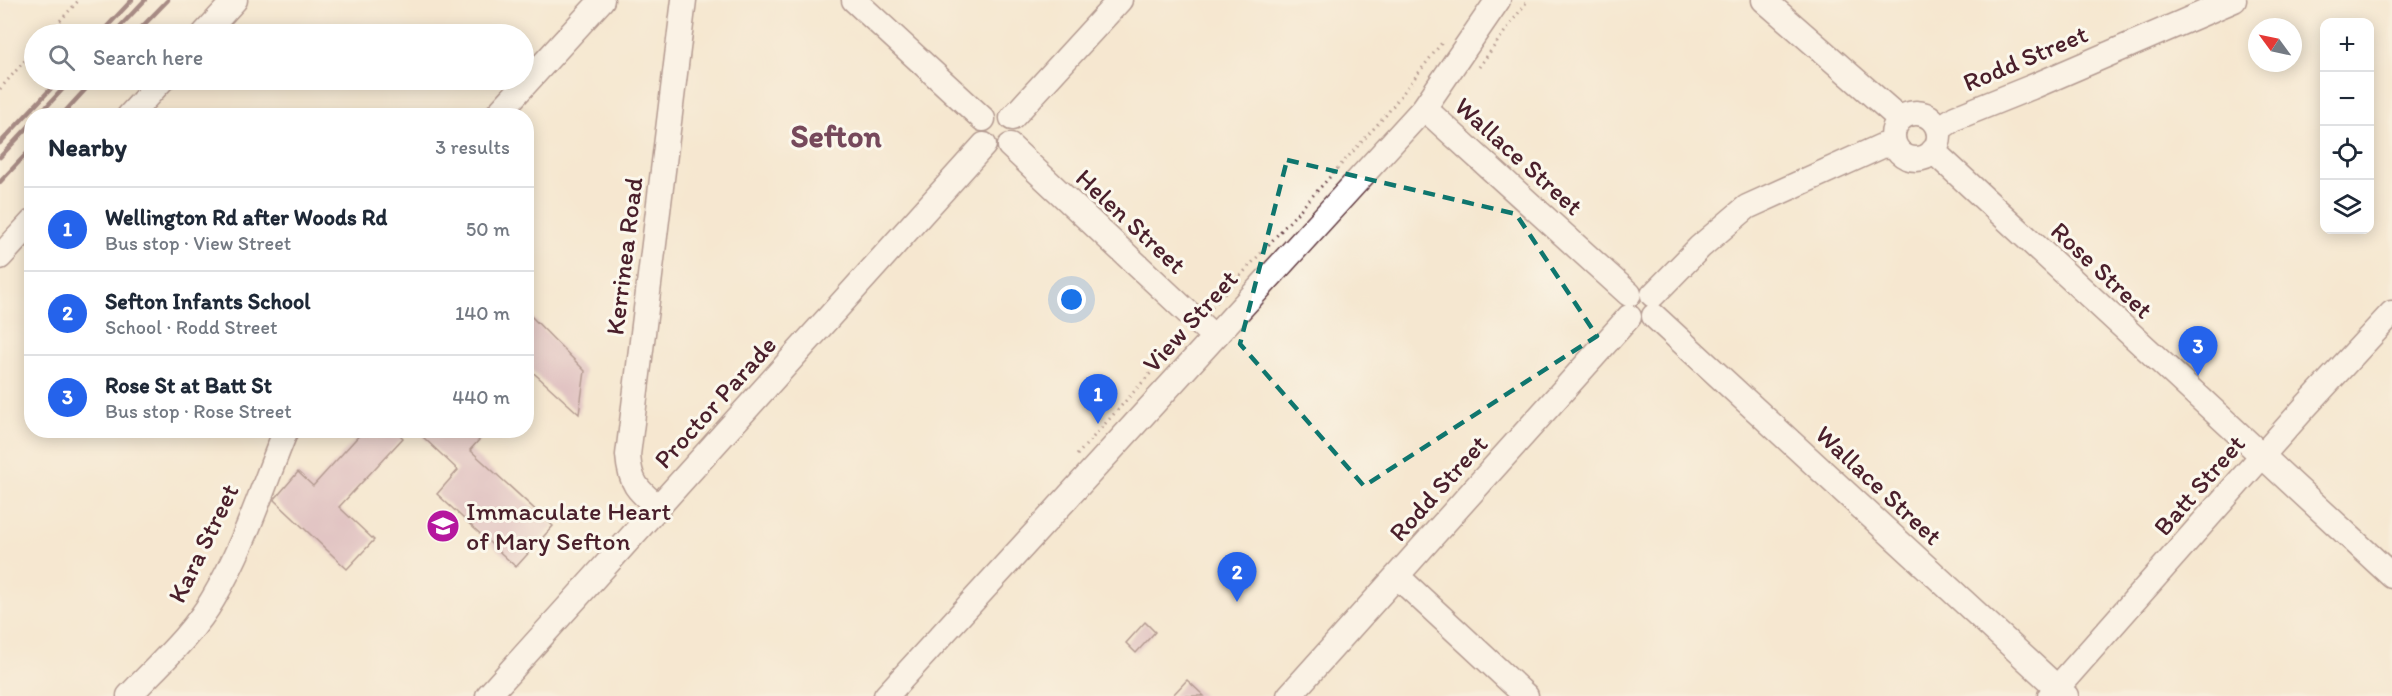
<!DOCTYPE html>
<meta charset="utf-8">
<style>
body{margin:0;font-family:Itim,sans-serif;background:#f6f6f7;color:#1f2937}
.controls{position:absolute;right:18px;top:18px;display:grid;overflow:hidden;border-radius:12px;box-shadow:0 3px 15px #0003}
.controls button{width:54px;height:54px;display:grid;place-items:center;padding:0;border:0;border-bottom:2px solid #e0e1e3;background:#fff;color:#1f2937;font:30px sans-serif}
.compass{position:absolute;left:2248px;top:18px;width:54px;height:54px;border-radius:50%;background:#fff;box-shadow:0 3px 15px #0003;rotate:303deg}
.you{position:absolute;left:1072px;top:300px;width:21px;height:21px;margin:-15px;border:4px solid #fff;border-radius:50%;background:#1a73e8;box-shadow:0 0 0 9px #1a73e833}
.badge{display:grid;place-items:center;width:39px;height:39px;border-radius:50%;background:#2563eb;color:#fff;font-size:20px;font-weight:700}
.pin{position:absolute;translate:-50% -50px;filter:drop-shadow(0 2px 3px #0008)}
.pin::after{content:'';position:absolute;top:32px;width:21px;height:18px;background:inherit;clip-path:polygon(0 0,100% 0,50% 100%)}
.list{margin:0;padding:0;list-style:none}
h2{display:flex;justify-content:space-between;align-items:center;height:78px;margin:0;padding:0 24px;font-size:26px}
h2 small{font-size:20px;font-weight:400;color:#747a83}
.list li{display:grid;grid-template-columns:39px 1fr auto;gap:18px;align-items:center;box-sizing:border-box;height:84px;padding:0 24px;border-top:2px solid #e0e1e3}
.list b{display:block;font-size:22px;white-space:nowrap}
.list p{margin:0;font-size:20px;white-space:nowrap;color:#747a83}
.list em{font-size:20px;font-style:normal;color:#747a83}
.icon{flex:none;width:33px;height:33px;fill:none;stroke:currentColor;stroke-width:2;stroke-linecap:round;stroke-linejoin:round}
.map{position:relative;flex:none;width:2392px;height:696px;overflow:hidden}
.search{position:absolute;background:#fff;box-shadow:0 3px 15px #0003;left:24px;top:24px;width:510px;height:66px;display:flex;align-items:center;gap:15px;box-sizing:border-box;padding:0 21px;border-radius:33px;color:#747a83;font-size:22px}
.panel{position:absolute;background:#fff;box-shadow:0 3px 15px #0003;left:24px;top:108px;width:510px;height:330px;border-radius:24px}
.map>svg:first-child{display:block}
</style>
<div class="map">
<svg width="2392" height="696" viewBox="0 0 2392 696">
<rect width="100%" height="100%" fill="#fbf7ec"/>
<filter id="ink" filterUnits="userSpaceOnUse"><feTurbulence type="fractalNoise" baseFrequency=".0167" numOctaves="2"/><feDisplacementMap in="SourceGraphic" scale="12" xChannelSelector="R" yChannelSelector="G"/><feConvolveMatrix kernelMatrix="1 2 1 2 8 2 1 2 1" color-interpolation-filters="sRGB"/></filter>
<filter id="wash" filterUnits="userSpaceOnUse"><feTurbulence type="fractalNoise" baseFrequency=".008" numOctaves="4" result="noise"/><feDisplacementMap in="SourceGraphic" scale="24" xChannelSelector="R" yChannelSelector="G"/><feGaussianBlur stdDeviation="1.35" result="paint"/><feColorMatrix in="noise" values="0 0 0 0 0 0 0 0 0 0 0 0 0 0 0 0 0 1.4 0 .05"/><feComposite in="paint" operator="in"/></filter>
<g filter="url(#wash)">
<rect width="100%" height="100%" fill="#f5e7d0"/>
<g id="blocks">
<!-- building -->
<path fill="#c898b3" d="M526,311L585,371L579,414L526,366Z
M364,430H395L403,438L339,507L374,540L347,569L274,500L298,472L313,486Z
M429,430H488L470,450L553,526L516,567L437,494L458,470L423,437Z
M1145,622L1155,632L1136,653L1126,643Z
M1187,680L1204,696H1172Z"/>
</g>
</g>
<g filter="url(#ink)">
<use href="#blocks" fill-opacity="0" stroke="#643d44" stroke-width="1.5"/>
<g fill="none" stroke-linecap="round" stroke-linejoin="round">
<defs>
<path id="minor" d="M854,0L983,119
M1764,0L1900,119
M204,34L235,0
M1424,108L1629,294
M1893 136a23 23 0 1 1 46 0a23 23 0 1 1-46 0Z
M129,116L162,80
M496,116L602,0
M1012,118L1120,0
M1939,129L1955,118L2032,87L2234,0
M1010,146L1214,337
M1933,151L2392,576
M0,257L32,222
M1653,295L1700,247L1747,207L1882,146L1894,145
M1654,316L2066,696
M659,508C637,490 630,483 628,455L684,0
M1397,576L1526,696
M129,696C157,666 193,634 213,599C244,547 263,486 286,430
M488,696L984,145
M886,696L1424,108L1498,0
M1289,696L1629,317
M2050,696L2306,406L2392,313"/>
</defs>
<!-- minor casing -->
<use href="#minor" stroke="#643d44" stroke-width="27"/>
<!-- path -->
<path stroke="#643d44" stroke-width="3" stroke-dasharray="1.5 4.5" stroke-linecap="butt" d="M48,34L79,0
M1479,67L1528,0
M0,89L34,50
M1212,307L1386,115L1444,40
M1077,455L1185,335"/>
<!-- minor -->
<use href="#minor" stroke="#fff" stroke-width="24"/>
<!-- rail -->
<path stroke="#4a1f2b" stroke-width="4.5" d="M100,34L132,0
M113,34L145,0
M135,34L168,0
M38,116L71,80
M61,116L94,80
M0,143L59,80
M0,157L32,123
M0,182L32,148"/>
</g>
</g>
<!-- marked area -->
<path d="M0 0H2392V696H0ZM1287,160L1516,214L1597,336L1364,486L1240,344Z" fill="#f5e7d0" fill-opacity=".55" fill-rule="evenodd"/>
<path fill="none" stroke="#0f766e" stroke-width="4.5" stroke-dasharray="12 8" stroke-linejoin="round" d="M1287,160L1516,214L1597,336L1364,486L1240,344Z"/>
<!-- icons -->
<defs>
<symbol id="school-disc" viewBox="-11 -11 22 22"><circle r="9.5" fill="#b5179e" stroke="#fbf7ec"/><path d="M0-5L7-2L0 1L-7-2ZM-4 1L0 2.5L4 1V4Q0 6-4 4Z" fill="#fff"/></symbol>
</defs>
<g fill-rule="evenodd">
<use href="#school-disc" x="424" y="507" width="38" height="38"/>
</g>
<g text-anchor="middle" stroke-width="6" stroke-linejoin="round" paint-order="stroke">
<!-- street labels -->
<g font-size="26" fill="#4a1f2b" stroke="#fbf7ec">
<text transform="translate(2025 58) rotate(-23)" y="9">Rodd Street</text>
<text transform="translate(1519 156) rotate(42)" y="9">Wallace Street</text>
<text transform="translate(1131 221) rotate(43)" y="9">Helen Street</text>
<text transform="translate(624 256) rotate(-83)" y="9">Kerrinea Road</text>
<text transform="translate(2102 270) rotate(43)" y="9">Rose Street</text>
<text transform="translate(1190 321) rotate(-48)" y="9">View Street</text>
<text transform="translate(715 402) rotate(-48)" y="9">Proctor Parade</text>
<text transform="translate(1879 485) rotate(43)" y="9">Wallace Street</text>
<text transform="translate(2199 485) rotate(-49)" y="9">Batt Street</text>
<text transform="translate(1438 488) rotate(-48)" y="9">Rodd Street</text>
<text transform="translate(203 543) rotate(-64)" y="9">Kara Street</text>
</g>
<!-- poi labels -->
<g font-size="26" fill="#4a1f2b" stroke="#fbf7ec" text-anchor="start">
<text x="466" y="520">Immaculate Heart<tspan x="466" dy="30">of Mary Sefton</tspan></text>
</g>
<!-- district labels -->
<g font-size="32" font-weight="bold" fill="#76495b" stroke="#fbf7ec">
<text x="836" y="147">Sefton</text>
</g>
</g>
</svg>
<div class="controls">
<button>+</button>
<button>−</button>
<button><svg class="icon" aria-label="locate" viewBox="0 0 24 24"><circle cx="12" cy="12" r="6"/><path d="M12 2v4M12 18v4M2 12h4M18 12h4"/></svg></button>
<button><svg class="icon" aria-label="layers" viewBox="0 0 24 24"><path d="M12 4l9 5-9 5-9-5zM3 14l9 5 9-5"/></svg></button>
</div>
<svg class="compass" viewBox="-18 -18 36 36"><path d="M0-13l5 13h-10z" fill="#e53935"/><path d="M0 13l5-13h-10z" fill="#747a83"/></svg>
<div class="you"></div>
<div class="pin badge" style="left:1098px;top:424px">1</div>
<div class="pin badge" style="left:1237px;top:602px">2</div>
<div class="pin badge" style="left:2198px;top:376px">3</div>
<div class="search"><svg class="icon" aria-label="search" viewBox="0 0 24 24"><circle cx="10" cy="10" r="6"/><path d="M15 15l6 6"/></svg>Search here</div>
<section class="panel">
<h2>Nearby<small>3 results</small></h2>
<ul class="list">
<li><span class="badge">1</span><div><b>Wellington Rd after Woods Rd</b><p>Bus stop · View Street</p></div><em>50 m</em></li>
<li><span class="badge">2</span><div><b>Sefton Infants School</b><p>School · Rodd Street</p></div><em>140 m</em></li>
<li><span class="badge">3</span><div><b>Rose St at Batt St</b><p>Bus stop · Rose Street</p></div><em>440 m</em></li>
</ul>
</section>
</div>
